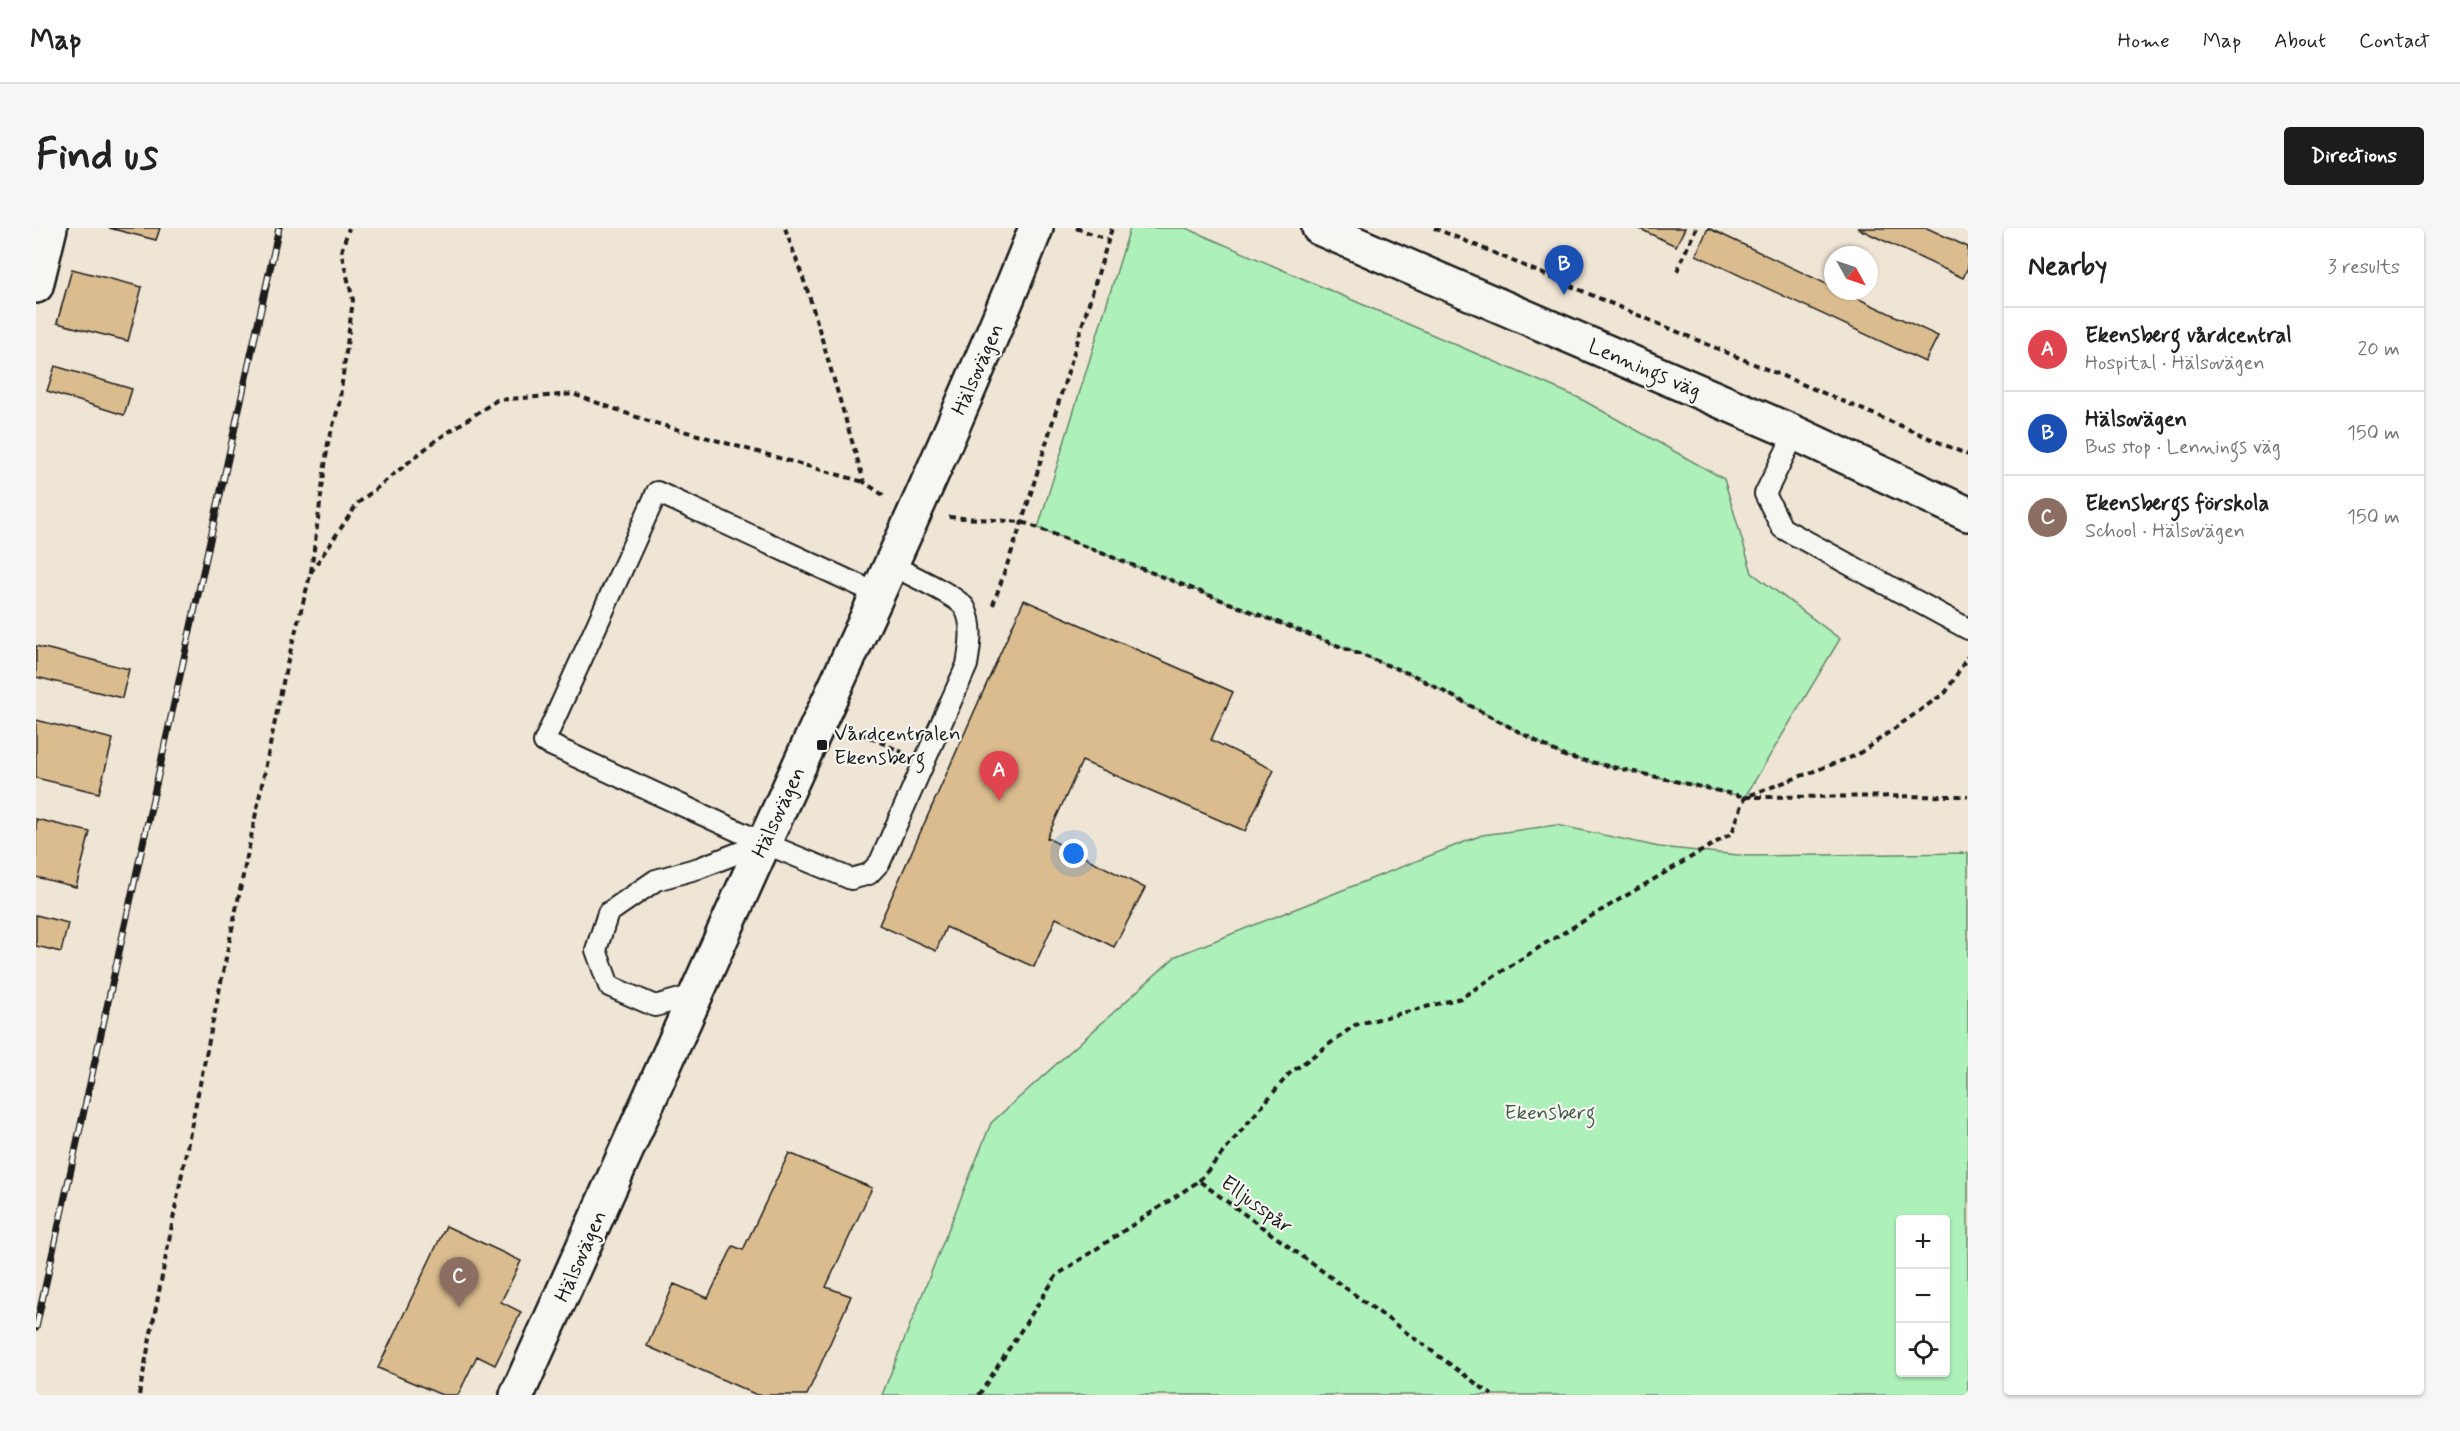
<!DOCTYPE html>
<meta charset="utf-8">
<style>
body{margin:0;font-family:Mynerve,sans-serif;background:#f6f6f6;color:#222}
.controls{position:absolute;right:18px;bottom:18px;display:grid;overflow:hidden;border-radius:6px;box-shadow:0 2px 4px #0004}
.controls button{width:54px;height:54px;display:grid;place-items:center;padding:0;border:0;border-bottom:2px solid #e0e0e0;background:#fff;color:#222;font:30px sans-serif}
.compass{position:absolute;left:1788px;top:18px;width:54px;height:54px;border-radius:50%;background:#fff;box-shadow:0 2px 4px #0004;rotate:130deg}
.you{position:absolute;left:1038px;top:626px;width:21px;height:21px;margin:-15px;border:4px solid #fff;border-radius:50%;background:#1a73e8;box-shadow:0 0 0 9px #1a73e833}
.badge{display:grid;place-items:center;width:39px;height:39px;border-radius:50%;background:#1c1c1c;color:#fff;font-size:20px;font-weight:700}
.pin{position:absolute;translate:-50% -50px;filter:drop-shadow(0 2px 3px #0008)}
.pin::after{content:'';position:absolute;top:32px;width:21px;height:18px;background:inherit;clip-path:polygon(0 0,100% 0,50% 100%)}
.list{margin:0;padding:0;list-style:none}
h2{display:flex;justify-content:space-between;align-items:center;height:78px;margin:0;padding:0 24px;font-size:26px}
h2 small{font-size:20px;font-weight:400;color:#767676}
.list li{display:grid;grid-template-columns:39px 1fr auto;gap:18px;align-items:center;box-sizing:border-box;height:84px;padding:0 24px;border-top:2px solid #e0e0e0}
.list b{display:block;font-size:22px;white-space:nowrap}
.list p{margin:0;font-size:20px;white-space:nowrap;color:#767676}
.list em{font-size:20px;font-style:normal;color:#767676}
.icon{flex:none;width:33px;height:33px;fill:none;stroke:currentColor;stroke-width:2;stroke-linecap:round;stroke-linejoin:round}
.map{position:relative;flex:none;width:1932px;height:1167px;overflow:hidden;border-radius:6px}
header{display:flex;align-items:center;gap:36px;box-sizing:border-box;height:84px;padding:0 30px;background:#fff;border-bottom:2px solid #e0e0e0}
header strong{font-size:28px}
nav{display:flex;gap:33px;margin-inline-start:auto;font-size:21px}
.intro{display:flex;align-items:center;justify-content:space-between;box-sizing:border-box;height:144px;padding:0 36px}
h1{margin:0;font-size:42px}
.button{padding:15px 27px;border-radius:6px;background:#1c1c1c;color:#fff;font-size:21px;font-weight:700}
main{display:flex;gap:36px;padding:0 36px}
aside{flex:1;background:#fff;border-radius:6px;box-shadow:0 2px 4px #0004}
.map>svg:first-child{display:block}
</style>
<header>
<strong>Map</strong>
<nav><a>Home</a><a>Map</a><a>About</a><a>Contact</a></nav>
</header>
<div class="intro"><h1>Find us</h1><a class="button">Directions</a></div>
<main>
<div class="map">
<svg width="1932" height="1167" viewBox="0 0 1932 1167">
<rect width="100%" height="100%" fill="#eee5d4"/>
<filter id="ink" filterUnits="userSpaceOnUse"><feTurbulence type="fractalNoise" baseFrequency=".0167" numOctaves="2"/><feDisplacementMap in="SourceGraphic" scale="12" xChannelSelector="R" yChannelSelector="G"/><feConvolveMatrix kernelMatrix="1 2 1 2 8 2 1 2 1" color-interpolation-filters="sRGB"/></filter>
<g filter="url(#ink)">
<!-- green -->
<path fill="#aef0ba" stroke="#65866b" stroke-width="1.5" fill-rule="evenodd" d="M1094,0H1150L1543,170L1688,251L1716,345L1804,411L1709,569L1528,528L1379,448L1002,300Z
M1521,597L1623,619L1712,628L1932,625V1167H846L955,895L1140,728L1446,607ZM1864,992H1910V1144H1864Z"/>
<!-- building -->
<path fill="#dabc8e" stroke="#1c1c1c" stroke-width="1.5" d="M73,0H124L120,12Z
M1602,0H1649L1640,18Z
M1672,0L1797,59V63H1806L1902,108L1889,134L1660,27Z
M1821,0H1891L1932,19V39L1927,50Z
M36,41L106,59L92,113L21,95Z
M19,138L96,161L88,187L11,163Z
M988,372L1197,464L1175,512L1238,542L1209,603L1046,533L1011,610L1109,660L1078,719L1020,690L998,739L910,699L900,723L843,697Z
M0,418L93,441L86,470L0,449Z
M0,492L77,511L63,565L0,550Z
M0,591L54,604L40,659L0,649Z
M0,687L32,695L25,724L0,718Z
M753,925L836,960L790,1059L815,1068L771,1167H721L611,1118L638,1056L672,1070L697,1018L707,1022Z
M410,998L485,1033L465,1074L485,1084L459,1137L441,1128L422,1167H406L342,1140Z"/>
<g fill="none" stroke-linecap="round" stroke-linejoin="round">
<defs>
<path id="lane" d="M1759,205L1729,266L1746,300L1932,401
M842,366L621,264L508,514L728,615L815,651L833,646L844,634L931,437C934,418 938,398 929,380C922,368 870,345 855,337
M662,766L619,778L573,758L560,722L572,685L620,652L663,640L728,615"/>
<path id="street" d="M0,58L14,0
M481,1167C558,997 632,827 709,657C807,439 911,223 1000,0"/>
<path id="secondary" d="M1283,0L1759,205L1932,286"/>
</defs>
<!-- lane casing -->
<use href="#lane" stroke="#1c1c1c" stroke-width="24"/>
<!-- street casing -->
<use href="#street" stroke="#1c1c1c" stroke-width="38"/>
<!-- secondary casing -->
<use href="#secondary" stroke="#1c1c1c" stroke-width="38"/>
<!-- path -->
<path stroke="#1c1c1c" stroke-width="4" stroke-dasharray="6 4.5" stroke-linecap="butt" d="M749,0L773,67L828,254L850,269
M1040,0L1071,11
M1398,0C1467,28 1534,58 1602,87C1712,134 1823,179 1932,227
M1641,43L1660,0
M913,289L986,294L1002,300L1379,448L1528,528L1709,569L1932,568
M275,344L292,215L303,177L317,72L305,24L313,0
M957,377L986,294L1076,0
M815,501L866,524
M1163,953L1253,846L1319,797L1425,770L1510,715L1696,605L1709,569L1821,527L1910,464L1932,428
M103,1167L153,909L250,440L275,344L322,275L399,213L461,172L537,166L612,193L828,254
M943,1167L1021,1047L1163,953L1456,1167"/>
<!-- lane -->
<use href="#lane" stroke="#f6f6f2" stroke-width="20"/>
<!-- street -->
<use href="#street" stroke="#f6f6f2" stroke-width="33"/>
<!-- secondary -->
<use href="#secondary" stroke="#f6f6f2" stroke-width="33"/>
<defs>
<path id="rail" d="M0,1100L243,0"/>
</defs>
<!-- rail casing -->
<use href="#rail" stroke="#1c1c1c" stroke-width="7"/>
<!-- rail -->
<use href="#rail" stroke="#f6f6f2" stroke-width="4.5" stroke-dasharray="14" stroke-linecap="butt"/>
</g>
</g>
<!-- markers -->
<rect fill="#1c1c1c" stroke="#f6f6f2" stroke-width="2" x="780" y="511" width="12" height="12" rx="3"/>
<g text-anchor="middle" stroke-width="4.5" stroke-linejoin="round" paint-order="stroke">
<!-- street labels -->
<g font-size="21" fill="#1c1c1c" stroke="#f6f6f2">
<text transform="translate(1609 140) rotate(23)" y="7">Lennings väg</text>
<text transform="translate(941 141) rotate(-66)" y="7">Hälsovägen</text>
<text transform="translate(742 584) rotate(-65)" y="7">Hälsovägen</text>
<text transform="translate(1221 976) rotate(36)" y="7">Elljusspår</text>
<text transform="translate(544 1028) rotate(-66)" y="7">Hälsovägen</text>
</g>
<!-- poi labels -->
<g font-size="21" fill="#1c1c1c" stroke="#f6f6f2" text-anchor="start">
<text x="798" y="512">Vårdcentralen<tspan x="798" dy="24">Ekensberg</tspan></text>
</g>
<!-- park labels -->
<g font-size="21" fill="#485c4b" stroke="#f6f6f2">
<text x="1514" y="891">Ekensberg</text>
</g>
</g>
</svg>
<div class="controls">
<button>+</button>
<button>−</button>
<button><svg class="icon" aria-label="locate" viewBox="0 0 24 24"><circle cx="12" cy="12" r="6"/><path d="M12 2v4M12 18v4M2 12h4M18 12h4"/></svg></button>
</div>
<svg class="compass" viewBox="-18 -18 36 36"><path d="M0-13l5 13h-10z" fill="#e53935"/><path d="M0 13l5-13h-10z" fill="#767676"/></svg>
<div class="you"></div>
<div class="pin badge" style="left:963px;top:573px;background:#e0444e">A</div>
<div class="pin badge" style="left:1528px;top:67px;background:#1a4fb4">B</div>
<div class="pin badge" style="left:423px;top:1079px;background:#8d6e63">C</div>
</div>
<aside>
<h2>Nearby<small>3 results</small></h2>
<ul class="list">
<li><span class="badge" style="background:#e0444e">A</span><div><b>Ekensberg vårdcentral</b><p>Hospital · Hälsovägen</p></div><em>20 m</em></li>
<li><span class="badge" style="background:#1a4fb4">B</span><div><b>Hälsovägen</b><p>Bus stop · Lennings väg</p></div><em>150 m</em></li>
<li><span class="badge" style="background:#8d6e63">C</span><div><b>Ekensbergs förskola</b><p>School · Hälsovägen</p></div><em>150 m</em></li>
</ul>
</aside>
</main>
